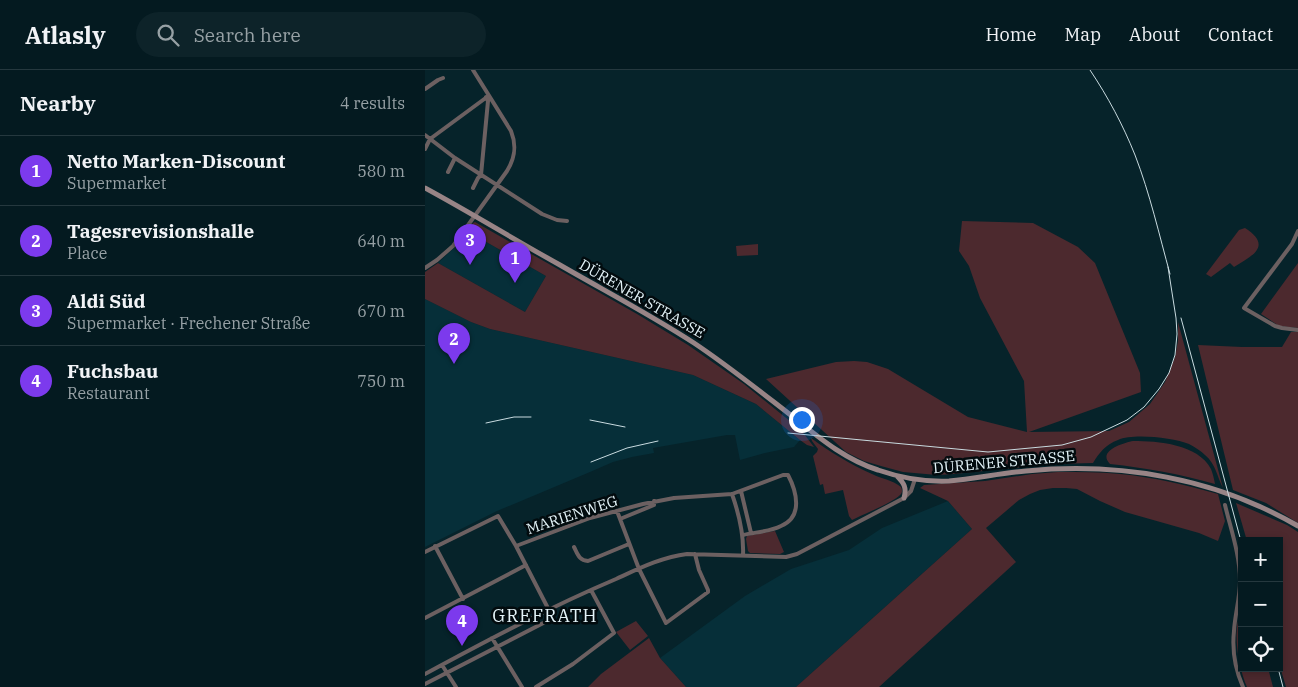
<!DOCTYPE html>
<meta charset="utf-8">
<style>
body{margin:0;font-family:"IBM Plex Serif",serif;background:#0d2329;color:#f1f3f6}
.controls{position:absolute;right:15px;bottom:15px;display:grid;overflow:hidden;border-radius:0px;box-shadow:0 2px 8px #0003}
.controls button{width:45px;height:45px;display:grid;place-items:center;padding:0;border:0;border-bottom:1px solid #25383e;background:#041a20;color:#f1f3f6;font:25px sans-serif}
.you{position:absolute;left:376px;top:349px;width:18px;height:18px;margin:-12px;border:4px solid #fff;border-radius:50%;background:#1a73e8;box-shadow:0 0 0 8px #1a73e833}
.badge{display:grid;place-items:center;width:32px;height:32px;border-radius:50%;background:#7c3aed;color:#fff;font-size:16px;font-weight:700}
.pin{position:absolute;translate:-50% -41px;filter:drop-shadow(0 1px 2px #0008)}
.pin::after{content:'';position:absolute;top:26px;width:18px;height:15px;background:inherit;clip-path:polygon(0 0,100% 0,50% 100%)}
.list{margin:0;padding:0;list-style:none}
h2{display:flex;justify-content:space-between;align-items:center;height:65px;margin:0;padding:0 20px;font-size:21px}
h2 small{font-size:16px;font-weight:400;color:#97a1a5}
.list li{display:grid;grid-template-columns:32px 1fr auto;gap:15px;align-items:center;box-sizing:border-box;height:70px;padding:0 20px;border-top:1px solid #25383e}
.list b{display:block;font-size:19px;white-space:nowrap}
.list p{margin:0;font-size:16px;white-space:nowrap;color:#97a1a5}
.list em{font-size:16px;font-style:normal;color:#97a1a5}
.icon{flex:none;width:28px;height:28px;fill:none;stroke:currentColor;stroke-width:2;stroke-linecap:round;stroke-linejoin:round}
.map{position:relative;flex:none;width:873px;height:617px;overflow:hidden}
header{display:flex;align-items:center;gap:30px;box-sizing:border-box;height:70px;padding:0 25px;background:#041a20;border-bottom:1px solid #25383e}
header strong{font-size:24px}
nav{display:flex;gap:28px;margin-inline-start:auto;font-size:18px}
.search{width:350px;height:45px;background:#0d2329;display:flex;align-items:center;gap:12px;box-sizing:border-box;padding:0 18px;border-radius:28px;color:#97a1a5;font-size:19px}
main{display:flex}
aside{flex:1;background:#041a20}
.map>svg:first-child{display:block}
</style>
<header>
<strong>Atlasly</strong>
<div class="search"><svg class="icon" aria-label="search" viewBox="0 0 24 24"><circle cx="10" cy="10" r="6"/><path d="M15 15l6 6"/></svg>Search here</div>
<nav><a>Home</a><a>Map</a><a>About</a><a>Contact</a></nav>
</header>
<main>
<aside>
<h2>Nearby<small>4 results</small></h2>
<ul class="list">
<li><span class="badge">1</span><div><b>Netto Marken-Discount</b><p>Supermarket</p></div><em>580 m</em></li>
<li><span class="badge">2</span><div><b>Tagesrevisionshalle</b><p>Place</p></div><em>640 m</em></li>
<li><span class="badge">3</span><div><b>Aldi Süd</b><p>Supermarket · Frechener Straße</p></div><em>670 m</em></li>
<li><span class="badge">4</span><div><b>Fuchsbau</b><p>Restaurant</p></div><em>750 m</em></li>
</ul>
</aside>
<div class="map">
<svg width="873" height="617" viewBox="0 0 873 617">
<rect width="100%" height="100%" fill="#06232a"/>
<!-- built -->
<path fill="#062f39" d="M42,161L121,206L100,242L13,193L29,178Z
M0,229L46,252L65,259L268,305L331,334L375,370L369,377L340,383L315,390L310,365H302L228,378L229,383L207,387L188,392L165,402L72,441L0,477Z
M523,431L547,459L371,617H261L235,588L320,526L366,499L424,480L457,458Z"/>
<!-- green -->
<path fill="#4c292e" d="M537,151L608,153L653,177L670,193L715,303L716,322L604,362L684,361L704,352L725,334L740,312L750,287L753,271V252L798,418C792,407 791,394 780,385C776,381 770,377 764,374C748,368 709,363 693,370C681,374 674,383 668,393L628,394L529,404L512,405L478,402L456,396L439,391L421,382L341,309L411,292L429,291L442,292L463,299L543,347L602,362L599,311L555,228L544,196L534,181Z
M50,152L212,244L263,275L319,314L376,360L389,377L382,375L375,370L331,334L268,305L65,259L46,252L0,229V202L13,193L100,242L121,206L42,161L48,153Z
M820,158C848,176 827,186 809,197L805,193L786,207L781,204L814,160Z
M333,174V185L312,186L311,176Z
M873,193V258L854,256L836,244Z
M866,262H873V453L841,433L808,420L773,275L817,277H857Z
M386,368C405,382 425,394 447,404C457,409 468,410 476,417C477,420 478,422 475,425C469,432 437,445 427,450L424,446L418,420L400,424L398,414L395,415L388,386L392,382L393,379L387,371Z
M708,371C733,371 773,374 786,399C788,404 789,409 790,414C755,404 721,398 685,394C672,381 698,373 708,371Z
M633,402C654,402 674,402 695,404C728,407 761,415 793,424L800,451L793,471L774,463L700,442L675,431L652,419L641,418H628L615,420L605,424L594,430L561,458L591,492L454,617H371L547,459L523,431L495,418L499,415L560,411L607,404Z
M811,433L862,455L873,462V617H861L854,593V471H822Z
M350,461L359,482L355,484L325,483L323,481L321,469L322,466Z
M817,533V598H843L848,617H822C815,601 810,575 812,557C813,549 815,541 817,533Z
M211,551L223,566L205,580L191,562Z
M224,568L235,588L261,617H163L176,604Z"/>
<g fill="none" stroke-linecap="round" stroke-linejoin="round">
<!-- minor -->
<path stroke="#6c6061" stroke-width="4" d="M0,19L13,10L18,8
M0,65L30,88L117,144L132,150L142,151
M0,79L5,69L62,27
M23,102L30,88
M48,118L53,108L56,105L63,31L61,27
M873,161L867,174L819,238L850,256L857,258L873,260
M0,198L12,190L28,176L82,101C90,88 92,76 86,61L48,0
M316,421L326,463
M307,424C314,444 319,464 318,485
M800,435C806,460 815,485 815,511C815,528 810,544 809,561C807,580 810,599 818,617
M192,441L214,499L241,553L283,522V520L274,500L270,484
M195,449L229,435V431
M10,476L38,529
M91,476L165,448L218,434L249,428L307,424L358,405H363C372,422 378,447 356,456C344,462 330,462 318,465
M149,477C153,485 154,490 163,491L204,474
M0,482L73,446L91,476L128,548L0,614
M0,548L101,495
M67,568L97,617
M17,595L31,617
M0,604C63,570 125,537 191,509C213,499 237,487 262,484L361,487L372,484L479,428L486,421L490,409
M111,617L148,594L189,563L166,520"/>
<!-- secondary -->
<path stroke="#988486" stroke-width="5" d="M0,118C46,143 90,170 135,195C180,221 226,245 269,273C302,295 332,319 363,343C391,365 418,389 453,400C476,408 500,412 524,411C550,409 575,403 601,401C696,392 790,408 873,456
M472,406C479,413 482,418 479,428"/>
<!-- rail -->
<path stroke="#c9dbe0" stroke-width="1" d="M665,0C683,27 698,55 710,85C725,124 734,164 745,204
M756,248L817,475
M165,350L200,357
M61,353L89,347H106
M363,363L563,382L637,375L666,367L702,350L719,337L734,319L744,303L750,285L752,264L751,248L743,197
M166,392L202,378L233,371
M853,598L858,617"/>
</g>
<g text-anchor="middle" stroke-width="5" stroke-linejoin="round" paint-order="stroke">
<!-- street labels -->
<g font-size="15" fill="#e3f3f8" stroke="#020b0e">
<text transform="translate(217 229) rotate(30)" y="5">DÜRENER STRASSE</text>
<text transform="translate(579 392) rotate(-5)" y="5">DÜRENER STRASSE</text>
<text transform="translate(147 445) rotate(-18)" y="5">MARIENWEG</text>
</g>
<!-- quarter labels -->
<g font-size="18" letter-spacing="1" fill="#e3f3f8" stroke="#020b0e">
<text x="120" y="552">GREFRATH</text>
</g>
</g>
</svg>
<div class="controls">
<button>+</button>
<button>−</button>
<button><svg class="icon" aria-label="locate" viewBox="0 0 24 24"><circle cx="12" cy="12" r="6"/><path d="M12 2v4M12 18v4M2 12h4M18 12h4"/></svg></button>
</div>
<div class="you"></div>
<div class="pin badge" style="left:90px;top:213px">1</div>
<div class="pin badge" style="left:29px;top:294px">2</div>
<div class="pin badge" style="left:45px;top:195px">3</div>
<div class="pin badge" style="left:37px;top:576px">4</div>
</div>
</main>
